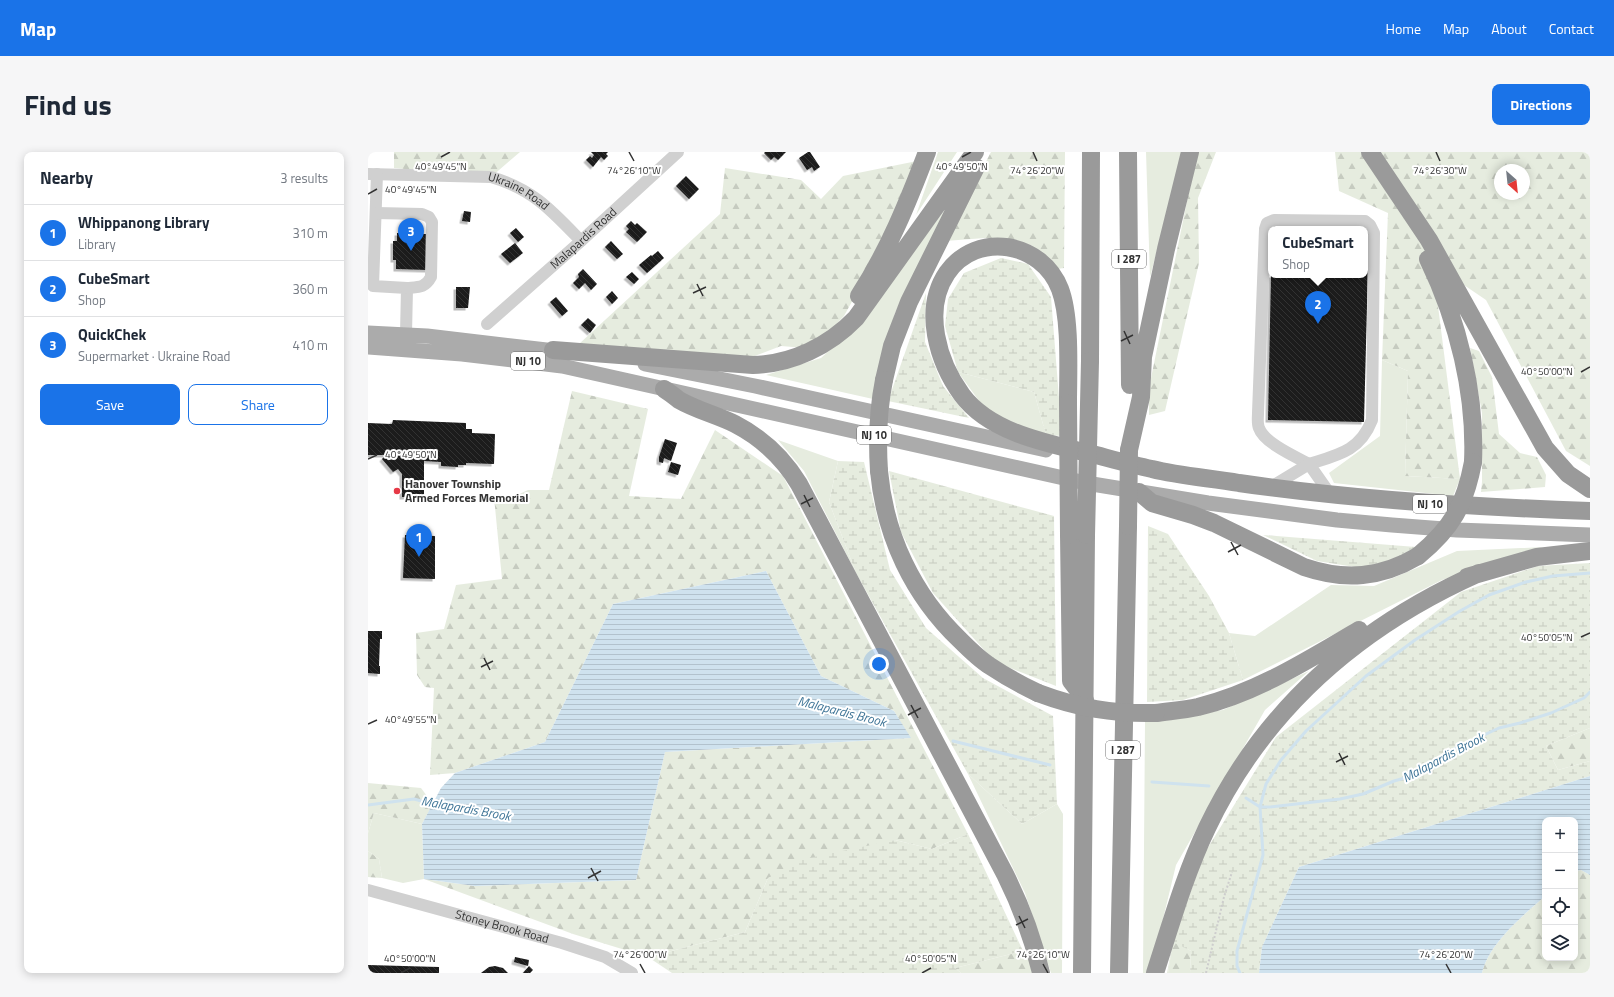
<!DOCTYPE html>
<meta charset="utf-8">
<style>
body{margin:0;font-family:"Titillium Web",sans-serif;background:#f6f6f7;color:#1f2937}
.controls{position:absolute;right:12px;bottom:12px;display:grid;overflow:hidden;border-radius:8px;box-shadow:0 2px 10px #0003}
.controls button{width:36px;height:36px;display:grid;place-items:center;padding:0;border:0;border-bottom:1px solid #e0e1e3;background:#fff;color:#1f2937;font:20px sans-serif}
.compass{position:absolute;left:1126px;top:12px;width:36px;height:36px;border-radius:50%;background:#fff;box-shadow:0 2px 10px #0003;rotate:153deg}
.you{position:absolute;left:511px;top:512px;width:14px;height:14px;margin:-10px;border:3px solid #fff;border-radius:50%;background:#1a73e8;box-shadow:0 0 0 6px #1a73e833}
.badge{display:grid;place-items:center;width:26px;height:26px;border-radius:50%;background:#1a73e8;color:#fff;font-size:13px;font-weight:700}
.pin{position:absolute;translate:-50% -33px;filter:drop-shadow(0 1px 2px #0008)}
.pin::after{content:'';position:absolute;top:21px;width:14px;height:12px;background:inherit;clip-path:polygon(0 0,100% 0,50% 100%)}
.popup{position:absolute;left:900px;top:74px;width:100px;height:52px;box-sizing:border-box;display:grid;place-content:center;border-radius:8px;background:#fff;filter:drop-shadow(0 1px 3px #0005);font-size:13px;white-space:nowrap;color:#747a83}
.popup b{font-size:15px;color:#1f2937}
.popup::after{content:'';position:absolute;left:50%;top:100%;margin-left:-8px;border:8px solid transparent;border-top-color:#fff}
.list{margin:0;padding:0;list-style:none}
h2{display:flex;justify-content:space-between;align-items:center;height:52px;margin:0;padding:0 16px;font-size:17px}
h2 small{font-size:13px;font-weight:400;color:#747a83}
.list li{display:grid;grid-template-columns:26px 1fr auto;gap:12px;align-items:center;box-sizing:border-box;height:56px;padding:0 16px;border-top:1px solid #e0e1e3}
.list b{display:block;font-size:15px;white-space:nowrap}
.list p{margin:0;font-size:13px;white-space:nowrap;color:#747a83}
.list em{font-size:13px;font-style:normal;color:#747a83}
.actions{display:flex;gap:8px;padding:12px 16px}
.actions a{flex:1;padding:9px 0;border:1px solid #1a73e8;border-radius:8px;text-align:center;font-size:14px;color:#1a73e8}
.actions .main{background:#1a73e8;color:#fff}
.icon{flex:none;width:22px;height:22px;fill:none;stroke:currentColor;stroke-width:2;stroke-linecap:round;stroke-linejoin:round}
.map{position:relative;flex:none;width:1222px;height:821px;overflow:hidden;border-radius:8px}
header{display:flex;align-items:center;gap:24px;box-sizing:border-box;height:56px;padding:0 20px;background:#1a73e8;color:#fff}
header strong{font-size:19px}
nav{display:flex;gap:22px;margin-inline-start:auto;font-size:14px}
.intro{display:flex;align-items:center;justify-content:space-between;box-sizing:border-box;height:96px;padding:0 24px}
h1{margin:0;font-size:28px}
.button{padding:10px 18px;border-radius:8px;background:#1a73e8;color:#fff;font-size:14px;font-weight:700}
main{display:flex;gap:24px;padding:0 24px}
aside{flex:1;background:#fff;border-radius:8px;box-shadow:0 2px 10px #0003}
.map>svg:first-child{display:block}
</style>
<header>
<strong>Map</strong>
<nav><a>Home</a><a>Map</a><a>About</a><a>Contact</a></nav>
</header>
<div class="intro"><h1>Find us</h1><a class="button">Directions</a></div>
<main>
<aside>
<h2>Nearby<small>3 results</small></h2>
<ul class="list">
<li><span class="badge">1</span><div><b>Whippanong Library</b><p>Library</p></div><em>310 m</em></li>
<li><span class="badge">2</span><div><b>CubeSmart</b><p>Shop</p></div><em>360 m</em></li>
<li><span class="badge">3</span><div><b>QuickChek</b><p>Supermarket · Ukraine Road</p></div><em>410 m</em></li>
</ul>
<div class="actions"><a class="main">Save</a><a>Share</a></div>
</aside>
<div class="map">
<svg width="1222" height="821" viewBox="0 0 1222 821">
<defs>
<pattern id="forest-firs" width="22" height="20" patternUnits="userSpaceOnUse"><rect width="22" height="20" fill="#e6ecdf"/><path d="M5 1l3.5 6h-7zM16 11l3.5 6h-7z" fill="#c6cbc0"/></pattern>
<pattern id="wetland-marsh" width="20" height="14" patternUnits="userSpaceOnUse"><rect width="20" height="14" fill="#e6ecdf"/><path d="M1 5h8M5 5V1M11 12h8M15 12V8" fill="none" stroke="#c6cbc0"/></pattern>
<pattern id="water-rules" width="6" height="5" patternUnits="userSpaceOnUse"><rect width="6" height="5" fill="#cfe2ee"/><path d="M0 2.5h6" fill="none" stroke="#b2c2cd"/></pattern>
<pattern id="building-back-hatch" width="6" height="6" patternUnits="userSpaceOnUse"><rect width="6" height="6" fill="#1a1a1a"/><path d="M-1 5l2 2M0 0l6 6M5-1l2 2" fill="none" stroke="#333"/></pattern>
<filter id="shadow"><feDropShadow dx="-2.5" dy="2.5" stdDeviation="0" flood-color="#0004"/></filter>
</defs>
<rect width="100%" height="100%" fill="#fff"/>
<!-- green -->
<path fill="#e6ecdf" d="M570,0H589L548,63Z
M778,0H815L782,125Z
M584,48L527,161L505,247L398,223L453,206L494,169Z
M1014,208L1040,219L1037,324L1092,327L1085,344L966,331L961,321L1012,284Z
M590,220L666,240L678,283L651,276L617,257Z
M410,288L470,309L461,350L488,421L436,319Z
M1175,395L1074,428L875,528L861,481L887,484L963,433L1006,434L1089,399Z
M941,519L897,558L808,713L782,821H775L777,570L855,558Z
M600,622L654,672L689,652L695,662L694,821H683L657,741Z
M6,661L54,672L56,727L35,731L14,726L11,707L0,699V681Z"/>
<!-- forest -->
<path fill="url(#forest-firs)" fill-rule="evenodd" d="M26,0H152L123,25L26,16Z
M623,0H697L696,116L689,117L663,93L617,86L577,89Z
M829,0H848L830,46L831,111L797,259L781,263V236Z
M967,0H1222V314L1198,299L1118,148L1093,131L1069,146L1092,327L1037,324L1040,219L1014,208L1020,61L971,39ZM1132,18H1156V42H1132Z
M549,9L519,86L476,164L458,183L437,196L413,194L376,208L211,192L352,62L357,16L433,28L453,47L475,24Z
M1102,196L1111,199L1124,225L1131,282L1152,301L1169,305L1178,323L1177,335L1113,340L1114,330V261Z
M204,239L280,257L261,344L313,347L347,278L415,324L600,682L564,697L527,688L400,726L377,780L280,805L205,782L56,727L107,734L268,728L297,600L542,586L526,559L453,524L398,419L245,452L177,590L87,621L62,623L66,536L57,535L49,523L48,481L76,477L88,433L134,427L126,345H145L160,338H181Z
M1222,576V609L1190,618L1178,594Z
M0,631L53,636L65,652L54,672L6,661L0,681Z
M0,699L11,707L14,726L0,725Z
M1213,718L1222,723V821H1114C1121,791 1155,764 1177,744V806H1207V719Z
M805,789L823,799L822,821H800Z
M659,798L664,821H593L587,816Z"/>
<!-- wetland -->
<path fill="url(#wetland-marsh)" d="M633,106L660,112L683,145L694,284L678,283L666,240L590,220L577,174L580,147L596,121Z
M558,141L557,190L575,234L601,266L520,249Z
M470,309L496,310L522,418L558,476L615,526L685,564L689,652L654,672L600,622L488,421L461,350Z
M521,319L686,364L688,534L627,510L565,441L533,380Z
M780,374L800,382L841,444L861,481L875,528L815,548L779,550Z
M895,383L1048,395L1016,413L987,415L949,409Z
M1222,411V576L1178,594L1190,618L1222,609V624L931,715L894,795L891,821H822L823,799L805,790L800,821H799L805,789L836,702L908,585L1093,440L1170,414Z
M600,682L655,799L587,816L593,821H304L280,805L377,780L400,726L436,707L527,688L564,697Z"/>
<!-- water -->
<path fill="url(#water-rules)" d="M398,419L453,524L526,559L543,586L297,600L268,728L107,734L56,727L54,672L73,636L87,621L177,590L245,452Z
M1222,624V723L1213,718L1207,719V668H1177V744C1155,764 1121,791 1114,821H891L894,795L931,715Z"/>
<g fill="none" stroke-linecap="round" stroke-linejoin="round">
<!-- stream -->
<path stroke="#cfe2ee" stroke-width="3" d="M585,589L682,613
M784,630L841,634
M878,646L892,655H901L972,647L995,642L1026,629L1044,624L1065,613L1086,597L1131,576L1152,571L1183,561L1216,546L1222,540
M0,653L46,647L68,653
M872,821L869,814V799L895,703L892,655L898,632L913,608L938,579L998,524L1047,488L1092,459L1121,443L1158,430L1185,424L1222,421"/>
</g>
<!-- building -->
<path fill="url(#building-back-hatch)" filter="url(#shadow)" d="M223,0H240L238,2L240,4L236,8L233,5L225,15L218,8L222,4L224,6L226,3Z
M397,0H418L410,8L406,5L403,8L396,1Z
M440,0H442L452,15L446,19L444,15L439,18L431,6Z
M318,24L331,37L321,47L308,34Z
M96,59L103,60L102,70L94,69Z
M263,69L267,73L269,71L279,80L269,90L258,80L261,77L258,74Z
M904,73L1001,76L996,270L900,268L903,123H997V77H904Z
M148,76L156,85L150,90L142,81Z
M38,78L52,79V82H61L60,118L28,117V108H25V89H29V81H38Z
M243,89L255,102L249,107L237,95Z
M147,91L155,101L142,111L133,102Z
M290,99L296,106L279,121L271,113L283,103L284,104Z
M215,117L229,132L223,138L217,131L211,137L205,131L211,125L210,122Z
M264,120L271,127L266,132L258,125Z
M88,135H102L100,156H88Z
M244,139L250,146L244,152L238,145Z
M188,145L200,159L194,164L182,150Z
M220,166L228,173L222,181L213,173Z
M25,268L98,271V277H104V281L127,282L126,312L98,311V313H90V315L73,314V310L56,309V345H34V322L30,317L25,320L14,307L18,303H0V271L24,272Z
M297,287L309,291L303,309L296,306L295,311L291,310V305Z
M303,310L313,313L310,323L300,320Z
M37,383L67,384V427L35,426Z
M0,479H14V487H12L11,514H12V522L0,521Z
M147,805L161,808L160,814L146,810Z
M0,813L71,815V821H0Z
M127,814L135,816L140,821H113L121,815Z
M161,814L165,818L162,821H155Z"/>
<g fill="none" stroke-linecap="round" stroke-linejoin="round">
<!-- path -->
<path stroke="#cdcdcd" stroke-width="2" stroke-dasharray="2 2" stroke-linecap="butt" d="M838,821L856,745L864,720"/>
<!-- minor -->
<g stroke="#d0d0d0" stroke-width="12">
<path id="s1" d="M0,22L123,25C165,37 184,59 213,89"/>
<path d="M9,22L5,134L39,136L38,182"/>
<path d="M8,61L54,62L61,65L64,70L63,125C57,136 51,135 39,136"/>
<path d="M906,68L997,69L1002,73L1006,81L1004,268C992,299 970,303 941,312C928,305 896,291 891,276C889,272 890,265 890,261L897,77L899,71Z"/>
<path id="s2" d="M119,172L213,89L310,0"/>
<path d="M903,335L941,312L962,342"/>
<path id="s3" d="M0,738L194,791L237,805L264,821"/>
</g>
<!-- major -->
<path stroke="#ababab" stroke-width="15" d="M0,181L59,184L196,200
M0,195L94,202L194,214L718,331L840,351L969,368L1024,373L1089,378L1222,383
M277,212L387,234L678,298"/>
<!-- highway -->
<path stroke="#9a9a9a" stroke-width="18" d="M760,0L762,233
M1002,0L1061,88L1177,296L1200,322L1222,337
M1060,107C1090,169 1108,241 1105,310
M491,144C520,99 540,50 559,0
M185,198L385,213C424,212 461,194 488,166L607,0
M722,209L723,0
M516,228L524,194L541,150L608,15
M296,237C301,240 306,244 311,248C328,258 349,263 367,272C394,286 416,307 431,332L637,722C653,754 665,786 673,821
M700,251C700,219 703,166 692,137C674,90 609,78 579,121C554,158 570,210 594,243C623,282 683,292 728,303C747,308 765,313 784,317C812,324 842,326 871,331C987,348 1104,355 1222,359
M761,298L773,245L775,205L798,97L822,0
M511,319C517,384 545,443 592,488C601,497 611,507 622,514C637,524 653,533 670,541
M771,340L784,351L825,363L846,371L936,415C977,429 1013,426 1050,404
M701,383L703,529L717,547
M1099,425L1169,405L1222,399
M788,561C802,559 816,558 830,555C888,541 940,508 991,478
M714,821L718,383
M751,821L760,374
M787,821C803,772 817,722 839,676C896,556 990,475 1111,421"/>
<!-- highway-bridge -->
<path stroke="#9a9a9a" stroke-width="18" d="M700,251L701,383
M511,319C509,288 510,258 516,228
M760,374L761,298
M718,383L722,209
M1050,404C1084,376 1097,353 1105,310
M670,541C710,556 745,562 788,561"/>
</g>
<!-- ticks -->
<path fill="none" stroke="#333" stroke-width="1.5" d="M261,0L266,9M665,0L669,9M1068,0L1072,9M73,5L82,0M594,5L603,0M0,42L9,37M329,132L335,144M325,141L338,135M756,179L762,192M753,189L765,183M1213,220L1222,215M0,307L9,303M436,343L442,355M433,352L445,346M863,390L870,403M860,400L873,393M1213,485L1222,481M116,506L122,518M113,515L125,509M543,553L550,566M540,563L553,556M0,572L9,568M971,601L977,613M968,610L980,604M223,716L230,729M220,726L233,719M651,764L657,776M648,773L660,767M272,812L277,821M675,812L680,821M1078,812L1083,821M33,821L42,816M554,821L563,816"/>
<!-- markers -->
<circle fill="#e63946" stroke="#fff" stroke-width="1.5" cx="29" cy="339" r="4"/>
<g text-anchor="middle" stroke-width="4" stroke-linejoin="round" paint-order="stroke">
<!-- shield labels -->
<g fill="#fff" stroke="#707070" stroke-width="1">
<rect x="744" y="98" width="34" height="18" rx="3"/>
<rect x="143" y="200" width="34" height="18" rx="3"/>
<rect x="489" y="274" width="34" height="18" rx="3"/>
<rect x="1045" y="343" width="34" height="18" rx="3"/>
<rect x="738" y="589" width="34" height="18" rx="3"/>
</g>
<g font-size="11" font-weight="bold" fill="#333">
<text x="761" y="111">I 287</text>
<text x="160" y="213">NJ 10</text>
<text x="506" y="287">NJ 10</text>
<text x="1062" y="356">NJ 10</text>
<text x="755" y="602">I 287</text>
</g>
<!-- street labels -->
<g font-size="12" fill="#333" stroke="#fff">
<text dy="4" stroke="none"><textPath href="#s1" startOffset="154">Ukraine Road</textPath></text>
<text dy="4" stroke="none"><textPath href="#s2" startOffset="129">Malapardis Road</textPath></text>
<text dy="4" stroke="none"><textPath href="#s3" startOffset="139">Stoney Brook Road</textPath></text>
</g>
<!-- poi labels -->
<g font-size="12" font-weight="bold" fill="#333" stroke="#fff" text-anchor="start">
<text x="37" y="336">Hanover Township<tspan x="37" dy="14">Armed Forces Memorial</tspan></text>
</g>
<!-- water labels -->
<g font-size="13" font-style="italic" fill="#3f7597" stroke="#fff">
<text transform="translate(474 559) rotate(14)" y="5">Malapardis Brook</text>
<text transform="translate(1075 605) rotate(-28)" y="5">Malapardis Brook</text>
<text transform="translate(98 656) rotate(10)" y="5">Malapardis Brook</text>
</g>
</g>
<g font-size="10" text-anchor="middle" fill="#333" stroke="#fff" stroke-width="4" stroke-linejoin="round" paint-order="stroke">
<text x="73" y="18">40°49'45"N</text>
<text x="594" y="18">40°49'50"N</text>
<text x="266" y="22">74°26'10"W</text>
<text x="669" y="22">74°26'20"W</text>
<text x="1072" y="22">74°26'30"W</text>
<text x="43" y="41">40°49'45"N</text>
<text x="1179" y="223">40°50'00"N</text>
<text x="43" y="306">40°49'50"N</text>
<text x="1179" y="489">40°50'05"N</text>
<text x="43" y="571">40°49'55"N</text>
<text x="272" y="806">74°26'00"W</text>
<text x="675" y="806">74°26'10"W</text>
<text x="1078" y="806">74°26'20"W</text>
<text x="42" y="810">40°50'00"N</text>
<text x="563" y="810">40°50'05"N</text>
</g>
</svg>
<div class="controls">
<button>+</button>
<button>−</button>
<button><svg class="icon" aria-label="locate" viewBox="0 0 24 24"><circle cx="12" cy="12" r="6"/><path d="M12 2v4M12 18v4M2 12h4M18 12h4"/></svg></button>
<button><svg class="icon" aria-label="layers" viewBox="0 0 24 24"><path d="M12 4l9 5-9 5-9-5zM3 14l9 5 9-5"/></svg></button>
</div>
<svg class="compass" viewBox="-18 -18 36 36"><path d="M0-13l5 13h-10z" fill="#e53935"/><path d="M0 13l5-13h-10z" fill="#747a83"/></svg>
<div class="you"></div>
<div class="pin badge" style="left:51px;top:405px">1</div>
<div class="pin badge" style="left:950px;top:172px">2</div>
<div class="popup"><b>CubeSmart</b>Shop</div>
<div class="pin badge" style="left:43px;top:99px">3</div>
</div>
</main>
